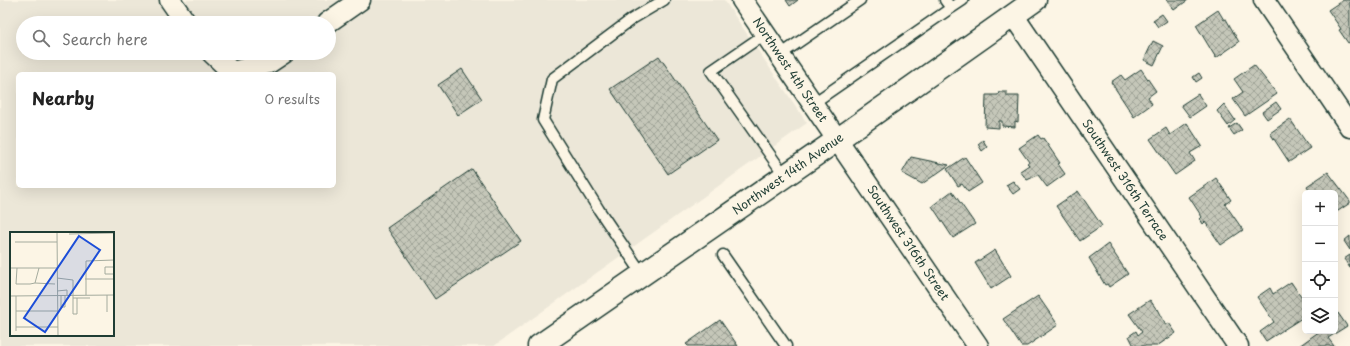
<!DOCTYPE html>
<meta charset="utf-8">
<style>
body{margin:0;font-family:"Playpen Sans",sans-serif;background:#f2f2f2;color:#222}
.controls{position:absolute;right:12px;bottom:12px;display:grid;overflow:hidden;border-radius:6px;box-shadow:0 4px 16px #0002}
.controls button{width:36px;height:36px;display:grid;place-items:center;padding:0;border:0;border-bottom:1px solid #e0e0e0;background:#fff;color:#222;font:20px sans-serif}
.list{margin:0;padding:0;list-style:none}
h2{display:flex;justify-content:space-between;align-items:center;height:52px;margin:0;padding:0 16px;font-size:17px}
h2 small{font-size:13px;font-weight:400;color:#767676}
.icon{flex:none;width:22px;height:22px;fill:none;stroke:currentColor;stroke-width:2;stroke-linecap:round;stroke-linejoin:round}
.map{position:relative;flex:none;width:1350px;height:346px;overflow:hidden}
.search{position:absolute;background:#fff;box-shadow:0 4px 16px #0002;left:16px;top:16px;width:320px;height:44px;display:flex;align-items:center;gap:10px;box-sizing:border-box;padding:0 14px;border-radius:22px;color:#767676;font-size:15px}
.panel{position:absolute;background:#fff;box-shadow:0 4px 16px #0002;left:16px;top:72px;width:320px;height:116px;border-radius:6px}
.map>svg:first-child{display:block}
</style>
<div class="map">
<svg width="1350" height="346" viewBox="0 0 1350 346">
<defs>
<pattern id="building-cross-hatch" width="8" height="8" patternUnits="userSpaceOnUse"><rect width="8" height="8" fill="#c5c7b9"/><path d="M0 0l8 8M0 8l8-8" fill="none" stroke="#9fa397"/></pattern>
</defs>
<rect width="100%" height="100%" fill="#fcf5e5"/>
<filter id="ink" filterUnits="userSpaceOnUse"><feTurbulence type="fractalNoise" baseFrequency=".025" numOctaves="2"/><feDisplacementMap in="SourceGraphic" scale="8" xChannelSelector="R" yChannelSelector="G"/><feConvolveMatrix kernelMatrix="1 2 1 2 8 2 1 2 1" color-interpolation-filters="sRGB"/></filter>
<g filter="url(#ink)">
<!-- built -->
<path fill="#ece7d8" fill-rule="evenodd" d="M0,0H724L807,123L494,346H0ZM23,23H329V53H23ZM18,74H334V186H18ZM11,233H113V335H11Z"/>
<!-- building -->
<path fill="url(#building-cross-hatch)" stroke="#1f3d34" d="M786,0H798L790,6Z
M1167,0H1188L1174,10Z
M1343,0H1350V42L1348,43L1339,30L1341,29L1328,10Z
M1218,10L1224,20L1226,19L1239,42L1216,58L1196,25Z
M1162,14L1167,21L1158,27L1153,20Z
M1153,41L1163,46L1154,65L1144,60Z
M659,56L717,140L668,174L610,89Z
M1254,65L1277,94L1245,116L1233,99L1243,92L1234,79Z
M462,69L482,99L458,115L438,85Z
M1141,69L1156,91L1148,97L1152,104L1134,117L1111,82L1121,75L1125,80Z
M1199,73L1202,78L1196,82L1193,77Z
M999,92H1007V96H1019L1018,122L1015,121V127L1002,126V121H999V128L985,127L986,95H998Z
M1198,94L1206,106L1190,117L1181,105Z
M1276,102L1281,109L1267,119L1262,112Z
M1224,104L1235,120L1228,126L1217,111Z
M1290,119L1310,148L1289,162L1270,133Z
M1187,123L1202,146L1190,153L1195,161L1175,175L1150,139L1166,128L1170,135Z
M1237,123L1242,130L1234,135L1229,128Z
M1038,135L1041,139L1043,138L1060,163L1058,164L1065,174L1047,187L1038,175L1027,180L1020,171L1029,165L1027,163L1029,162L1019,148Z
M983,140L987,147L982,151L978,144Z
M911,157L949,165L922,184L902,173Z
M965,157L982,183L968,192L962,184L958,186L947,169Z
M472,169L521,241L435,299L387,228Z
M1328,172L1350,201V203L1335,213V193H1311L1307,186Z
M1216,178L1231,200L1225,204L1243,230L1221,245L1205,222L1203,224L1200,219L1202,217L1189,197Z
M1013,181L1020,189L1013,194L1006,185Z
M952,191L975,224L953,238L932,206Z
M1078,191L1102,226L1080,241L1056,206Z
M1350,236V250L1344,241Z
M1108,244L1128,274L1109,287L1107,284L1105,285L1089,258Z
M995,250L1011,276L991,289L975,263Z
M1350,255V268L1344,259Z
M1291,282L1305,303V316L1266,341L1260,332L1274,322L1257,297L1270,288L1273,294Z
M1038,296L1058,325L1027,346H1021L1003,319Z
M1150,300L1157,310L1158,309L1166,325L1169,323L1176,333L1157,346H1134L1129,336L1136,331L1138,335L1142,332L1129,314Z
M1338,313L1347,326L1328,338L1334,346H1299L1320,331H1335V315Z
M720,320L738,346H688L686,344Z"/>
<g fill="none" stroke-linecap="round" stroke-linejoin="round">
<defs>
<path id="service" d="M951,8L963,0
M765,34L711,71L785,176
M780,55L860,0
M812,104L951,8L945,0
M723,255L786,346
M643,275L599,210L543,120L552,79L632,19L664,0"/>
<path id="minor" d="M170,0L186,23
M742,0L978,346
M1264,0L1350,127
M1013,15L1238,346
M327,23L360,0
M212,53L232,72L269,63L284,53"/>
<path id="tertiary" d="M539,346L837,140L1035,0"/>
</defs>
<!-- service casing -->
<use href="#service" stroke="#1f3d34" stroke-width="13"/>
<!-- minor casing -->
<use href="#minor" stroke="#1f3d34" stroke-width="23"/>
<!-- tertiary casing -->
<use href="#tertiary" stroke="#1f3d34" stroke-width="25"/>
<!-- service -->
<use href="#service" stroke="#fcf5e5" stroke-width="10"/>
<!-- minor -->
<use href="#minor" stroke="#fcf5e5" stroke-width="20"/>
<!-- tertiary -->
<use href="#tertiary" stroke="#fcf5e5" stroke-width="22"/>
</g>
</g>
<g text-anchor="middle" stroke-width="3" stroke-linejoin="round" paint-order="stroke">
<!-- street labels -->
<g font-size="12" fill="#1f3d34" stroke="#fcf5e5">
<text transform="translate(790 70) rotate(56)" y="4">Northwest 4th Street</text>
<text transform="translate(788 174) rotate(-35)" y="4">Northwest 14th Avenue</text>
<text transform="translate(1125 180) rotate(56)" y="4">Southwest 316th Terrace</text>
<text transform="translate(908 243) rotate(56)" y="4">Southwest 316th Street</text>
</g>
</g>
<!-- overview -->
<g transform="translate(10 232)">
<rect width="104" height="104" fill="#fcf5e5"/>
<path fill="none" stroke="#a4ab9e" stroke-width="1" d="M47,0L48,104M59,2L104,1M5,10H47M104,35H95V42H104M0,36H47M7,36L6,52H20L25,51L29,36M47,46L63,48V82H67V66M75,47H104M25,51L45,52M47,59L57,58V63M51,63V75H55V63M76,63V29L104,28M0,64L104,63M6,64V99M63,66H80M6,79H48M97,80V63M6,95H48"/>
<path fill="#1d4ed8" fill-opacity="0.15" stroke="#1d4ed8" stroke-width="2" d="M69,4L90,18L35,100L14,86Z"/>
<rect width="104" height="104" fill="none" stroke="#1f3d34" stroke-width="2"/>
</g>
</svg>
<div class="controls">
<button>+</button>
<button>−</button>
<button><svg class="icon" aria-label="locate" viewBox="0 0 24 24"><circle cx="12" cy="12" r="6"/><path d="M12 2v4M12 18v4M2 12h4M18 12h4"/></svg></button>
<button><svg class="icon" aria-label="layers" viewBox="0 0 24 24"><path d="M12 4l9 5-9 5-9-5zM3 14l9 5 9-5"/></svg></button>
</div>
<div class="search"><svg class="icon" aria-label="search" viewBox="0 0 24 24"><circle cx="10" cy="10" r="6"/><path d="M15 15l6 6"/></svg>Search here</div>
<section class="panel">
<h2>Nearby<small>0 results</small></h2>
<ul class="list">
</ul>
</section>
</div>
